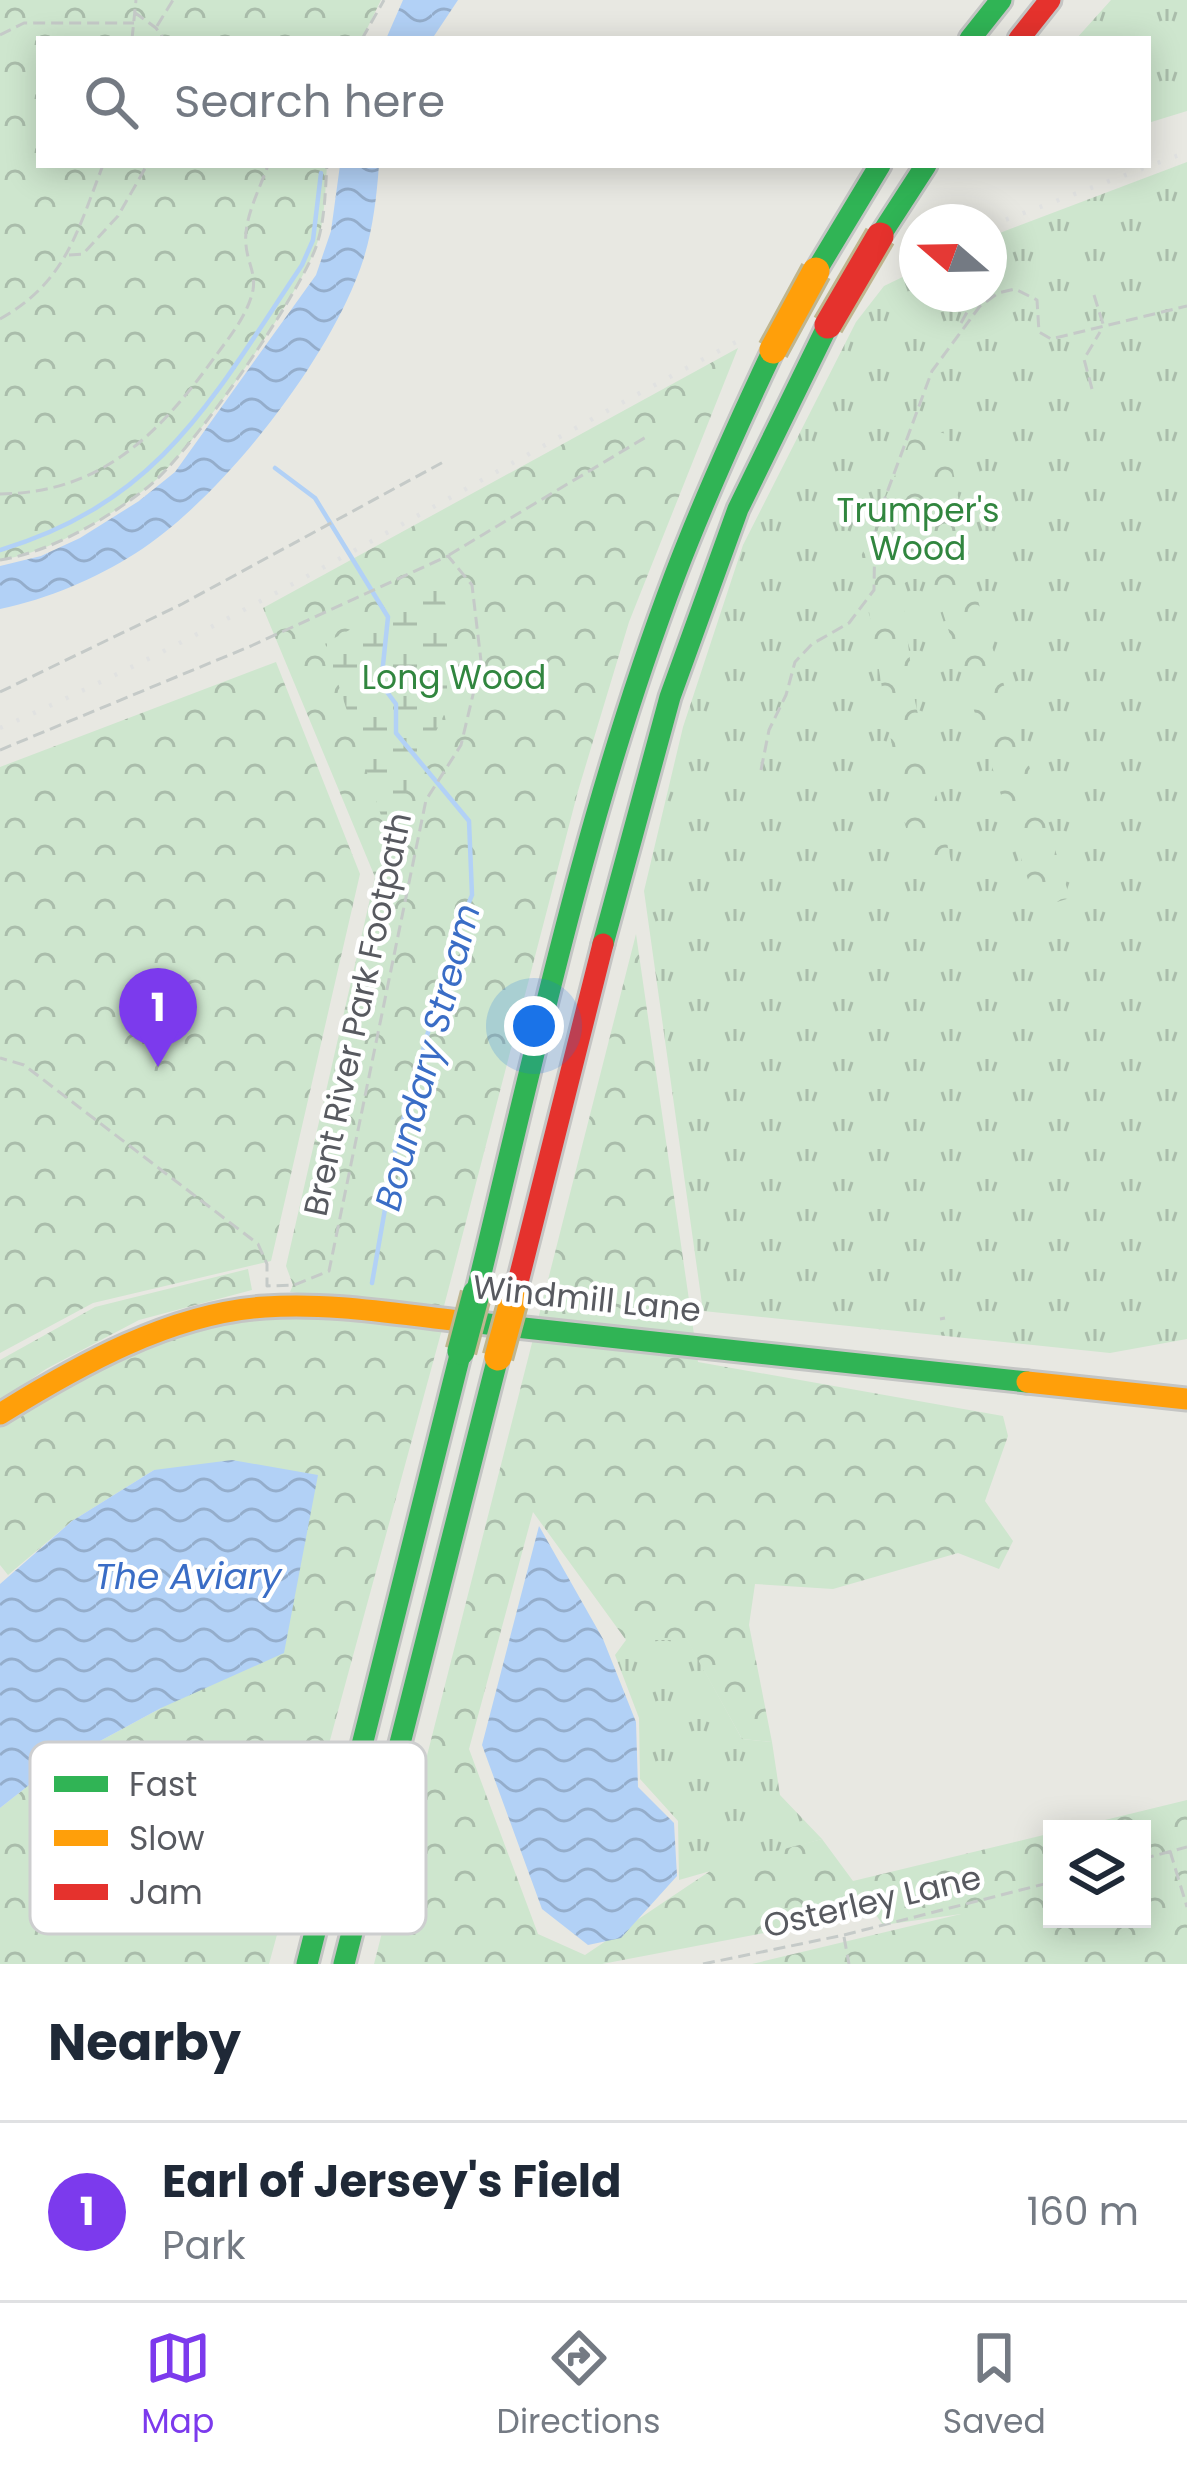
<!DOCTYPE html>
<style>
body{margin:0;font-family:Poppins,sans-serif;background:#f2f2f3;color:#1f2937}
.controls{position:absolute;right:36px;bottom:36px;display:grid;overflow:hidden;border-radius:0px;box-shadow:0 6px 30px #0003}
.controls button{width:108px;height:108px;display:grid;place-items:center;padding:0;border:0;border-bottom:3px solid #e0e1e3;background:#fff;color:#1f2937;font:60px sans-serif}
.compass{position:absolute;left:899px;top:204px;width:108px;height:108px;border-radius:50%;background:#fff;box-shadow:0 6px 30px #0003;rotate:290deg}
.you{position:absolute;left:534px;top:1026px;width:42px;height:42px;margin:-30px;border:9px solid #fff;border-radius:50%;background:#1a73e8;box-shadow:0 0 0 18px #1a73e833}
.badge{display:grid;place-items:center;width:78px;height:78px;border-radius:50%;background:#7c3aed;color:#fff;font-size:39px;font-weight:700}
.pin{position:absolute;translate:-50% -99px;filter:drop-shadow(0 3px 6px #0008)}
.pin::after{content:'';position:absolute;top:63px;width:42px;height:36px;background:inherit;clip-path:polygon(0 0,100% 0,50% 100%)}
.list{margin:0;padding:0;list-style:none}
h2{display:flex;justify-content:space-between;align-items:center;height:156px;margin:0;padding:0 48px;font-size:51px}
h2 small{font-size:39px;font-weight:400;color:#747a83}
.list li{display:grid;grid-template-columns:78px 1fr auto;gap:36px;align-items:center;box-sizing:border-box;height:180px;padding:0 48px;border-top:3px solid #e0e1e3}
.list b{display:block;font-size:45px;white-space:nowrap}
.list p{margin:0;font-size:39px;white-space:nowrap;color:#747a83}
.list em{font-size:39px;font-style:normal;color:#747a83}
.icon{flex:none;width:66px;height:66px;fill:none;stroke:currentColor;stroke-width:2;stroke-linecap:round;stroke-linejoin:round}
.map{position:relative;flex:none;width:1187px;height:1964px;overflow:hidden}
.search{position:absolute;background:#fff;box-shadow:0 6px 30px #0003;left:36px;right:36px;top:36px;height:132px;display:flex;align-items:center;gap:30px;box-sizing:border-box;padding:0 42px;border-radius:0px;color:#747a83;font-size:45px}
.sheet{height:336px;background:#fff}
nav{display:flex;justify-content:space-around;align-items:center;box-sizing:border-box;height:168px;border-top:3px solid #e0e1e3;background:#fff;font-size:33px;color:#747a83}
nav a{display:grid;justify-items:center;gap:6px}
nav .on{color:#7c3aed}
.map>svg:first-child{display:block}
</style>
<div class="map">
<svg width="1187" height="1964" viewBox="0 0 1187 1964">
<defs>
<pattern id="grass-tufts" width="24" height="20" patternUnits="userSpaceOnUse" patternTransform="scale(3)"><rect width="24" height="20" fill="#cee6ce"/><path d="M3 7l-1-3M5 7V3M7 7l1-3M15 17l-1-3M17 17v-4M19 17l1-3" fill="none" stroke="#aabdab"/></pattern>
<pattern id="forest-crowns" width="20" height="18" patternUnits="userSpaceOnUse" patternTransform="scale(3)"><rect width="20" height="18" fill="#cee6ce"/><path d="M2 6a3 3 0 1 1 6 0M12 15a3 3 0 1 1 6 0" fill="none" stroke="#aabdab"/></pattern>
<pattern id="wetland-marsh" width="20" height="14" patternUnits="userSpaceOnUse" patternTransform="scale(3)"><rect width="20" height="14" fill="#cee6ce"/><path d="M1 5h8M5 5V1M11 12h8M15 12V8" fill="none" stroke="#aabdab"/></pattern>
<pattern id="water-waves" width="16" height="10" patternUnits="userSpaceOnUse" patternTransform="scale(3)"><rect width="16" height="10" fill="#b2d1f6"/><path d="M0 5q4-4 8 0t8 0" fill="none" stroke="#94adcb"/></pattern>
</defs>
<rect width="100%" height="100%" fill="#e8e8e2"/>
<!-- grass -->
<path fill="url(#grass-tufts)" d="M1111,0H1187V111L1148,123V39H1076Z
M1187,162V1339L1110,1353L703,1311L644,891L683,727L743,545L856,322L884,286L917,270V294H989V237Z
M687,1639L742,1739L772,1742L780,1795L822,1839L679,1880L678,1821L640,1779L639,1718L615,1655L626,1640Z"/>
<!-- forest -->
<path fill="url(#forest-crowns)" d="M0,0H381L362,39H39V165H327C325,193 325,221 316,247C297,299 191,453 148,487C107,519 51,552 0,560Z
M738,348L629,622L578,791L443,1310L290,1292L293,1285L286,1266L375,877L263,608Z
M916,425L946,434L978,601L1070,898L1037,908L929,569L901,585L915,701L951,861L935,876L913,869L860,559Z
M276,662L360,874L271,1261L93,1303L0,1353V767Z
M636,934L698,1362L1003,1416L1008,1436L985,1501L1013,1541L999,1569L958,1553L833,1589L755,1584L749,1625L772,1742L742,1739L687,1640H626L533,1512L469,1749L538,1934L585,1955L716,1867L822,1839L853,1881L1052,1833V1919H1142V1829H1068L1187,1800V1964H752L961,1914L883,1925L874,1912L602,1964H374Z
M248,1269L252,1290L139,1320L46,1369L0,1401V1360L95,1307Z
M261,1315L444,1322L269,1964H0V1808L52,1767L161,1708L154,1470L72,1521L8,1575L0,1565V1421L55,1384L167,1339Z"/>
<!-- wetland -->
<path fill="url(#wetland-marsh)" d="M440,582L463,675L387,834L325,643Z"/>
<!-- water -->
<path fill="url(#water-waves)" d="M403,0H458L432,39H386Z
M340,165H379C376,205 371,245 355,282C318,373 219,500 136,553C95,579 48,599 0,609V566L41,556L80,538L139,501L175,472L316,275L331,231Z
M232,1460L318,1475L284,1653L161,1708L52,1767L0,1808V1584L72,1521L154,1470Z
M539,1526L603,1639L636,1722L638,1787L674,1823L677,1876L621,1938L588,1945L542,1909L482,1745Z"/>
<g fill="none" stroke-linecap="round" stroke-linejoin="round">
<!-- stream -->
<path stroke="#b2d1f6" stroke-width="4.5" d="M275,468L315,498L388,617L381,684L396,704V733L469,821L472,895L456,934L397,1141L372,1283
M0,550C161,502 214,396 302,265L313,240L321,173"/>
<defs>
<path id="fast" d="M970,39L1001,0
M880,236L926,165
M816,271L880,165
M603,944L670,697L738,509L828,325
M476,1294C535,1053 587,807 675,575C704,499 738,424 773,350
M469,1322L1027,1382
M307,1964L461,1351
M344,1964L498,1357"/>
<path id="slow" d="M1027,1382L1187,1399
M0,1414C79,1365 171,1313 265,1307C332,1302 402,1315 469,1322"/>
<path id="jam" d="M1019,39L1050,0
M514,1298L603,944"/>
</defs>
<!-- fast casing -->
<use href="#fast" stroke="#c4c5c4" stroke-width="27"/>
<!-- slow casing -->
<use href="#slow" stroke="#c4c5c4" stroke-width="27"/>
<!-- jam casing -->
<use href="#jam" stroke="#c4c5c4" stroke-width="27"/>
<!-- path -->
<path stroke="#c5cac8" stroke-width="3" stroke-dasharray="12 6" stroke-linecap="butt" d="M134,12L156,28L164,39
M157,26L173,0
M0,35L24,23H134
M132,39L136,0
M362,39L384,0
M69,255L83,254L118,216L147,165
M1094,295L1104,327
M0,319C66,282 77,232 103,165
M961,323L977,294
M1092,389L1084,359L1100,332
M0,494C103,493 161,432 217,354C231,335 248,314 253,290C256,273 247,261 246,245C243,219 260,189 268,165
M449,555L646,437
M0,560C51,552 107,519 148,487C191,453 297,299 316,247C325,221 325,193 327,165
M0,692L182,604L447,460
M0,750L251,646L448,556L472,585L481,661L461,745L426,800L329,1271L294,1285L267,1286V1264L258,1244L24,1065L0,1058
M761,770L769,730L786,695L795,662L812,644L849,623L874,590L875,525L932,371L980,306L998,293L1015,289L1037,300L1039,332L1051,339L1187,306
M940,1319L945,1318
M1170,1851L1187,1907
M1142,1859L1187,1847
M844,1937L849,1964
M703,1964L844,1935L1052,1882"/>
<!-- fast -->
<use href="#fast" stroke="#30b455" stroke-width="21"/>
<!-- slow -->
<use href="#slow" stroke="#ff9f0a" stroke-width="21"/>
<!-- jam -->
<use href="#jam" stroke="#e5322d" stroke-width="21"/>
<!-- rail -->
<path stroke="#e1e2e1" stroke-width="4.5" stroke-dasharray="3 15" stroke-linecap="butt" d="M989,226L1187,152
M903,262L917,256
M0,728C255,617 491,469 738,341"/>
<defs>
<path id="fast-bridge" d="M461,1351L476,1294"/>
<path id="slow-bridge" d="M773,350L816,271
M498,1357L514,1298"/>
<path id="jam-bridge" d="M828,325L880,236"/>
</defs>
<!-- fast-bridge casing -->
<use href="#fast-bridge" stroke="#bfb690" stroke-width="33" stroke-linecap="butt"/>
<!-- slow-bridge casing -->
<use href="#slow-bridge" stroke="#bfb690" stroke-width="33" stroke-linecap="butt"/>
<!-- jam-bridge casing -->
<use href="#jam-bridge" stroke="#bfb690" stroke-width="33" stroke-linecap="butt"/>
<!-- fast-bridge -->
<use href="#fast-bridge" stroke="#30b455" stroke-width="27"/>
<!-- slow-bridge -->
<use href="#slow-bridge" stroke="#ff9f0a" stroke-width="27"/>
<!-- jam-bridge -->
<use href="#jam-bridge" stroke="#e5322d" stroke-width="27"/>
</g>
<g text-anchor="middle" stroke-width="9" stroke-linejoin="round" paint-order="stroke">
<!-- park labels -->
<g font-size="33" fill="#31863f" stroke="#fff">
<text x="918" y="522">Trumper's<tspan x="918" dy="38">Wood</tspan></text>
<text x="454" y="689">Long Wood</text>
</g>
<!-- street labels -->
<g font-size="33" fill="#585a60" stroke="#fff">
<text transform="translate(357 1014) rotate(-78)" y="12">Brent River Park Footpath</text>
<text transform="translate(587 1298) rotate(6)" y="12">Windmill Lane</text>
<text transform="translate(872 1901) rotate(-13)" y="12">Osterley Lane</text>
</g>
<!-- water labels -->
<g font-size="36" font-style="italic" fill="#3a6dc6" stroke="#fff">
<text transform="translate(427 1057) rotate(-75)" y="13">Boundary Stream</text>
<text x="188" y="1589">The Aviary</text>
</g>
</g>
<!-- legend -->
<rect x="30" y="1742" width="396" height="192" rx="18" fill="#fff" stroke="#cdcecf" stroke-width="3"/>
<rect x="54" y="1776" width="54" height="16" fill="#30b455"/>
<rect x="54" y="1830" width="54" height="16" fill="#ff9f0a"/>
<rect x="54" y="1884" width="54" height="16" fill="#e5322d"/>
<g font-size="33" fill="#585a60">
<text x="129" y="1796">Fast</text>
<text x="129" y="1850">Slow</text>
<text x="129" y="1904">Jam</text>
</g>
</svg>
<div class="controls">
<button><svg class="icon" aria-label="layers" viewBox="0 0 24 24"><path d="M12 4l9 5-9 5-9-5zM3 14l9 5 9-5"/></svg></button>
</div>
<svg class="compass" viewBox="-18 -18 36 36"><path d="M0-13l5 13h-10z" fill="#e53935"/><path d="M0 13l5-13h-10z" fill="#747a83"/></svg>
<div class="you"></div>
<div class="pin badge" style="left:158px;top:1067px">1</div>
<div class="search"><svg class="icon" aria-label="search" viewBox="0 0 24 24"><circle cx="10" cy="10" r="6"/><path d="M15 15l6 6"/></svg>Search here</div>
</div>
<section class="sheet">
<h2>Nearby<small></small></h2>
<ul class="list">
<li><span class="badge">1</span><div><b>Earl of Jersey's Field</b><p>Park</p></div><em>160 m</em></li>
</ul>
</section>
<nav>
<a class="on"><svg class="icon" aria-label="map" viewBox="0 0 24 24"><path d="M3 6l6-2 6 2 6-2v14l-6 2-6-2-6 2zM9 4v14M15 6v14"/></svg>Map</a>
<a><svg class="icon" aria-label="directions" viewBox="0 0 24 24"><path d="M12 3l9 9-9 9-9-9zM9 14v-3h6M13 9l2 2-2 2"/></svg>Directions</a>
<a><svg class="icon" aria-label="saved" viewBox="0 0 24 24"><path d="M7 4h10v16l-5-4-5 4z"/></svg>Saved</a>
</nav>
